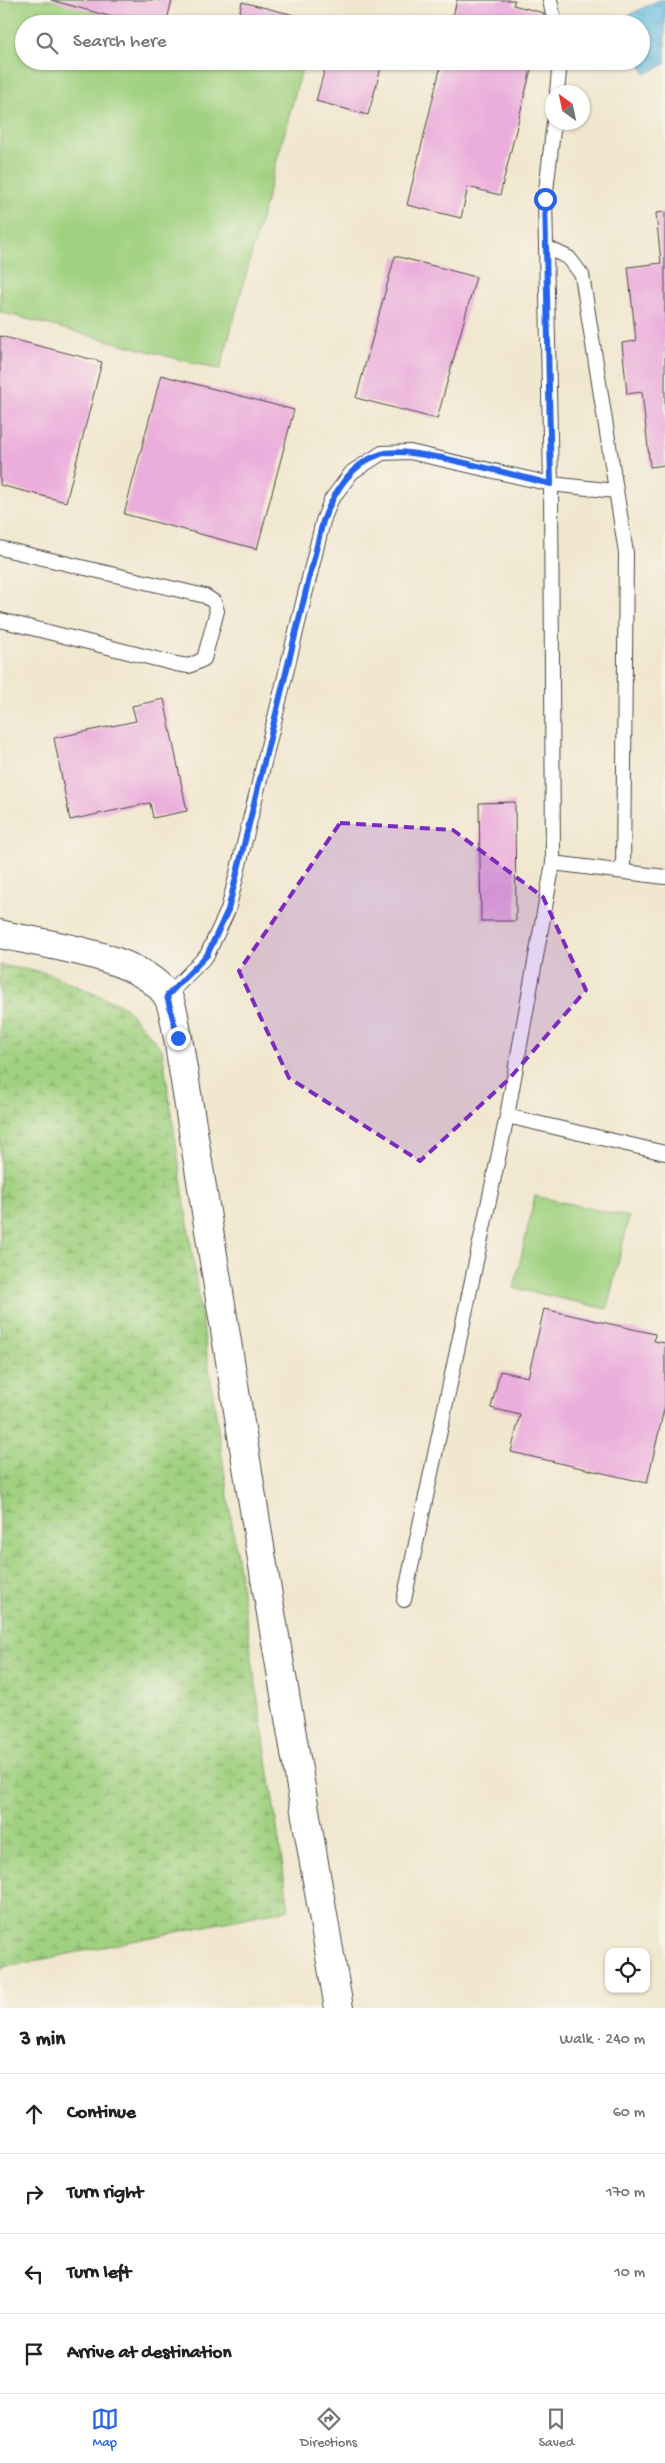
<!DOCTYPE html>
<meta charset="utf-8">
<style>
body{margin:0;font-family:"Gochi Hand",sans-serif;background:#f6f6f6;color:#202124}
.controls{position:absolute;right:15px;bottom:15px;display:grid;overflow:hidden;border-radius:10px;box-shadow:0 1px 4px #0004}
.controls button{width:45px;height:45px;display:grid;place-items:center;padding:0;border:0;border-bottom:1px solid #e0e0e0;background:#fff;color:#202124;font:25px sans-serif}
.compass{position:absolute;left:545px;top:85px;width:45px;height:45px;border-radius:50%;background:#fff;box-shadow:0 1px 4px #0004;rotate:327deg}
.stop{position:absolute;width:15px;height:15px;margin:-11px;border:4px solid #2563eb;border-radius:50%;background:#fff}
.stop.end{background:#2563eb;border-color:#fff;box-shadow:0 1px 5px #0008}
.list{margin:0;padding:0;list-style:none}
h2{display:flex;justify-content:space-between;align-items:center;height:65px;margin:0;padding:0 20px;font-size:21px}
h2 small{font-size:16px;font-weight:400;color:#757577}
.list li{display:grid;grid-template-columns:32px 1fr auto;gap:15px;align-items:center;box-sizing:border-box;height:80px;padding:0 20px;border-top:1px solid #e0e0e0}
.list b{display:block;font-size:19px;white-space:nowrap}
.list em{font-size:16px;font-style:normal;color:#757577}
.icon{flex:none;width:28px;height:28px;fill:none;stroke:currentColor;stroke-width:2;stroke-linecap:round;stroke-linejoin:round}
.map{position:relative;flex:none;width:665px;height:2008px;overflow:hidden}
.search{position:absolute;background:#fff;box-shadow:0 1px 4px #0004;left:15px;right:15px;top:15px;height:55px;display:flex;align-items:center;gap:12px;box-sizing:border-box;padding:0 18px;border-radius:28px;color:#757577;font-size:19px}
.sheet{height:385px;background:#fff}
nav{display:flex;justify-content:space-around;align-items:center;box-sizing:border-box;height:70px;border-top:1px solid #e0e0e0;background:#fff;font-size:14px;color:#757577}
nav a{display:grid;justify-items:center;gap:2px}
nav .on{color:#2563eb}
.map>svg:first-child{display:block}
</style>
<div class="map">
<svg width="665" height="2008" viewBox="0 0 665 2008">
<defs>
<pattern id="wetland-marsh" width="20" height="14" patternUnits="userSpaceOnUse" patternTransform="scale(1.25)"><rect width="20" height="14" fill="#a0d180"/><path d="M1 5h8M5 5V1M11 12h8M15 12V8" fill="none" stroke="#83aa69"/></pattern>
<pattern id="water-ripples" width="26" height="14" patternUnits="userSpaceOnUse" patternTransform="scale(1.25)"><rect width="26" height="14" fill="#60badd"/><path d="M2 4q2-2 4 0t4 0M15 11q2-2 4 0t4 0" fill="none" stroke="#4f97b3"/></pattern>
</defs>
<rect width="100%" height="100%" fill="#f7f3e8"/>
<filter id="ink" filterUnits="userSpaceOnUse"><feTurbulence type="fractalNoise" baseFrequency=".02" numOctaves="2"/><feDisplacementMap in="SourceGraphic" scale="10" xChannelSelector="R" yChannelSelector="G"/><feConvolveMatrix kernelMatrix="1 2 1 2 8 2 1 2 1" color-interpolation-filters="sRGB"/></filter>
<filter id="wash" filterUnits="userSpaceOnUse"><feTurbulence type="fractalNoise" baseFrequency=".0096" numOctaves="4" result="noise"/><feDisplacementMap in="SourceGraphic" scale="20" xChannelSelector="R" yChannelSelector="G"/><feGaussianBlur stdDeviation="1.12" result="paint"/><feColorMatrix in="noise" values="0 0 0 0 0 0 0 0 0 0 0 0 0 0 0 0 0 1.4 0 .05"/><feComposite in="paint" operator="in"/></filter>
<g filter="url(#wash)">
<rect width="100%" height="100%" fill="#f1e7cf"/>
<!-- wetland -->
<path fill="url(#wetland-marsh)" stroke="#667e56" d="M0,965L47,973L125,1007L162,1049L289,1909L0,1968Z"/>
<!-- pitch -->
<path fill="#a0d180" stroke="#667e56" d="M0,0H90L180,24H24V61H304L220,370L0,312Z
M535,1196L629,1217L607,1309L514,1288Z"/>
<!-- water -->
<path fill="url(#water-ripples)" stroke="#467284" d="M659,0H665V64L645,74L639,61H641V24H620L618,20Z"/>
<g id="blocks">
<!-- building -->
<path fill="#ebaddb" d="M51,0H172L166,24H137Z
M457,0H515L513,5L544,13L542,24H451Z
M242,2L322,22L237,24Z
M327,61H383L368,115L316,101Z
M442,61H533L500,195L468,187L461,218L407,205Z
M665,212V465L650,467L642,392L627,394L622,343L636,341L628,267L661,263L656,213Z
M395,256L476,277L437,419L356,398Z
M0,336L102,362L66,502L0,485Z
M161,375L294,410L257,549L124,514Z
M164,699L187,811L153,818L150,803L70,820L54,738L136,721L132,706Z
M515,802L516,921H481L479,803Z
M544,1309L655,1334L654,1341L665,1343V1405L647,1483L511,1452L520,1415L491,1408L500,1371L528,1377Z"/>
</g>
</g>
<g filter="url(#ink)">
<use href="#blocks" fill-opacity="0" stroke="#494744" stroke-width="1"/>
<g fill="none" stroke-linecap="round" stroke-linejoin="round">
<defs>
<path id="lane" d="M550,0L555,24
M557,92L560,61
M554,122L545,199L551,484L553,863L665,877
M546,247L569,258L582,275L626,553L623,872
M0,548L205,596L214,602L217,611L204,659L189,666L176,664L0,620
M167,996L207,955L228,910L323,521L331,500L352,472L382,453L410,452L551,484L615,491
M507,1116L665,1153
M404,1600L507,1116L553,863"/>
<path id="street" d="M0,934C46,945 138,955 166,994C174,1005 175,1025 178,1038L266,1584L339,2008"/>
</defs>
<!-- lane casing -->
<use href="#lane" stroke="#494744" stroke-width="16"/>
<!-- street casing -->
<use href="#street" stroke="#494744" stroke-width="30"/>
<!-- lane -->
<use href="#lane" stroke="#fff" stroke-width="14"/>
<!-- street -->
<use href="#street" stroke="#fff" stroke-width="28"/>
</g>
</g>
<g fill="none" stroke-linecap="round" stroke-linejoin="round" filter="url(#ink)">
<!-- route -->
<path stroke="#2563eb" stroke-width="6" d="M178,1038L167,996L207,955L228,910L323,521C334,492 350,464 381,454C408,444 518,477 551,484L545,199"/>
</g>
<!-- marked area -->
<path fill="#7b2cbf" fill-opacity="0.2" stroke="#7b2cbf" stroke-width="4" stroke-dasharray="10 6" stroke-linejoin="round" d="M340,823L453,830L543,897L586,990L509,1079L420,1161L289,1078L239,971Z"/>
</svg>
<div class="controls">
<button><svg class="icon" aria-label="locate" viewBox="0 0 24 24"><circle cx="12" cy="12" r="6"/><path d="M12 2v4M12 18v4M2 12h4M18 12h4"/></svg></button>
</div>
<svg class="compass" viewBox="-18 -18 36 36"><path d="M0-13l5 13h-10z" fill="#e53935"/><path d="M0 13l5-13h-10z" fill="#757577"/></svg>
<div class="stop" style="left:545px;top:199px"></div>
<div class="stop end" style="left:178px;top:1038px"></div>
<div class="search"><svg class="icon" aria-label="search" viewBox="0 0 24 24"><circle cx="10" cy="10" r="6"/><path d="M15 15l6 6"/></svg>Search here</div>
</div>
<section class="sheet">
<h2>3 min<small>Walk · 240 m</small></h2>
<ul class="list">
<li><svg class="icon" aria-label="ahead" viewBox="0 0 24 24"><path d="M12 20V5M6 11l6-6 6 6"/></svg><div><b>Continue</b></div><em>60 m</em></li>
<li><svg class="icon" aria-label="right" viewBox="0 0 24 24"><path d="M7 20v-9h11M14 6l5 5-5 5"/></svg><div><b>Turn right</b></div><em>170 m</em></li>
<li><svg class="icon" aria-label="left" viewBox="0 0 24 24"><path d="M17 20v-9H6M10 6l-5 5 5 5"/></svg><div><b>Turn left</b></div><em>10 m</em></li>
<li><svg class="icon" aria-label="arrive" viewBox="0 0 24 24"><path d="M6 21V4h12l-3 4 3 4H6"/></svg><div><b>Arrive at destination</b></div></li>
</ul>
</section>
<nav>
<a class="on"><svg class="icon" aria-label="map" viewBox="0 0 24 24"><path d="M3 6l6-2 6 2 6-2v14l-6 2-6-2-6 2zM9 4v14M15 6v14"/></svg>Map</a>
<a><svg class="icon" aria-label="directions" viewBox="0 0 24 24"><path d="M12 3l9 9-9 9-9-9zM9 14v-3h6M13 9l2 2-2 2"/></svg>Directions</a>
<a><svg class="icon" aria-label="saved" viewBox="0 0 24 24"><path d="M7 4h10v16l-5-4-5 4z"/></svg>Saved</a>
</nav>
